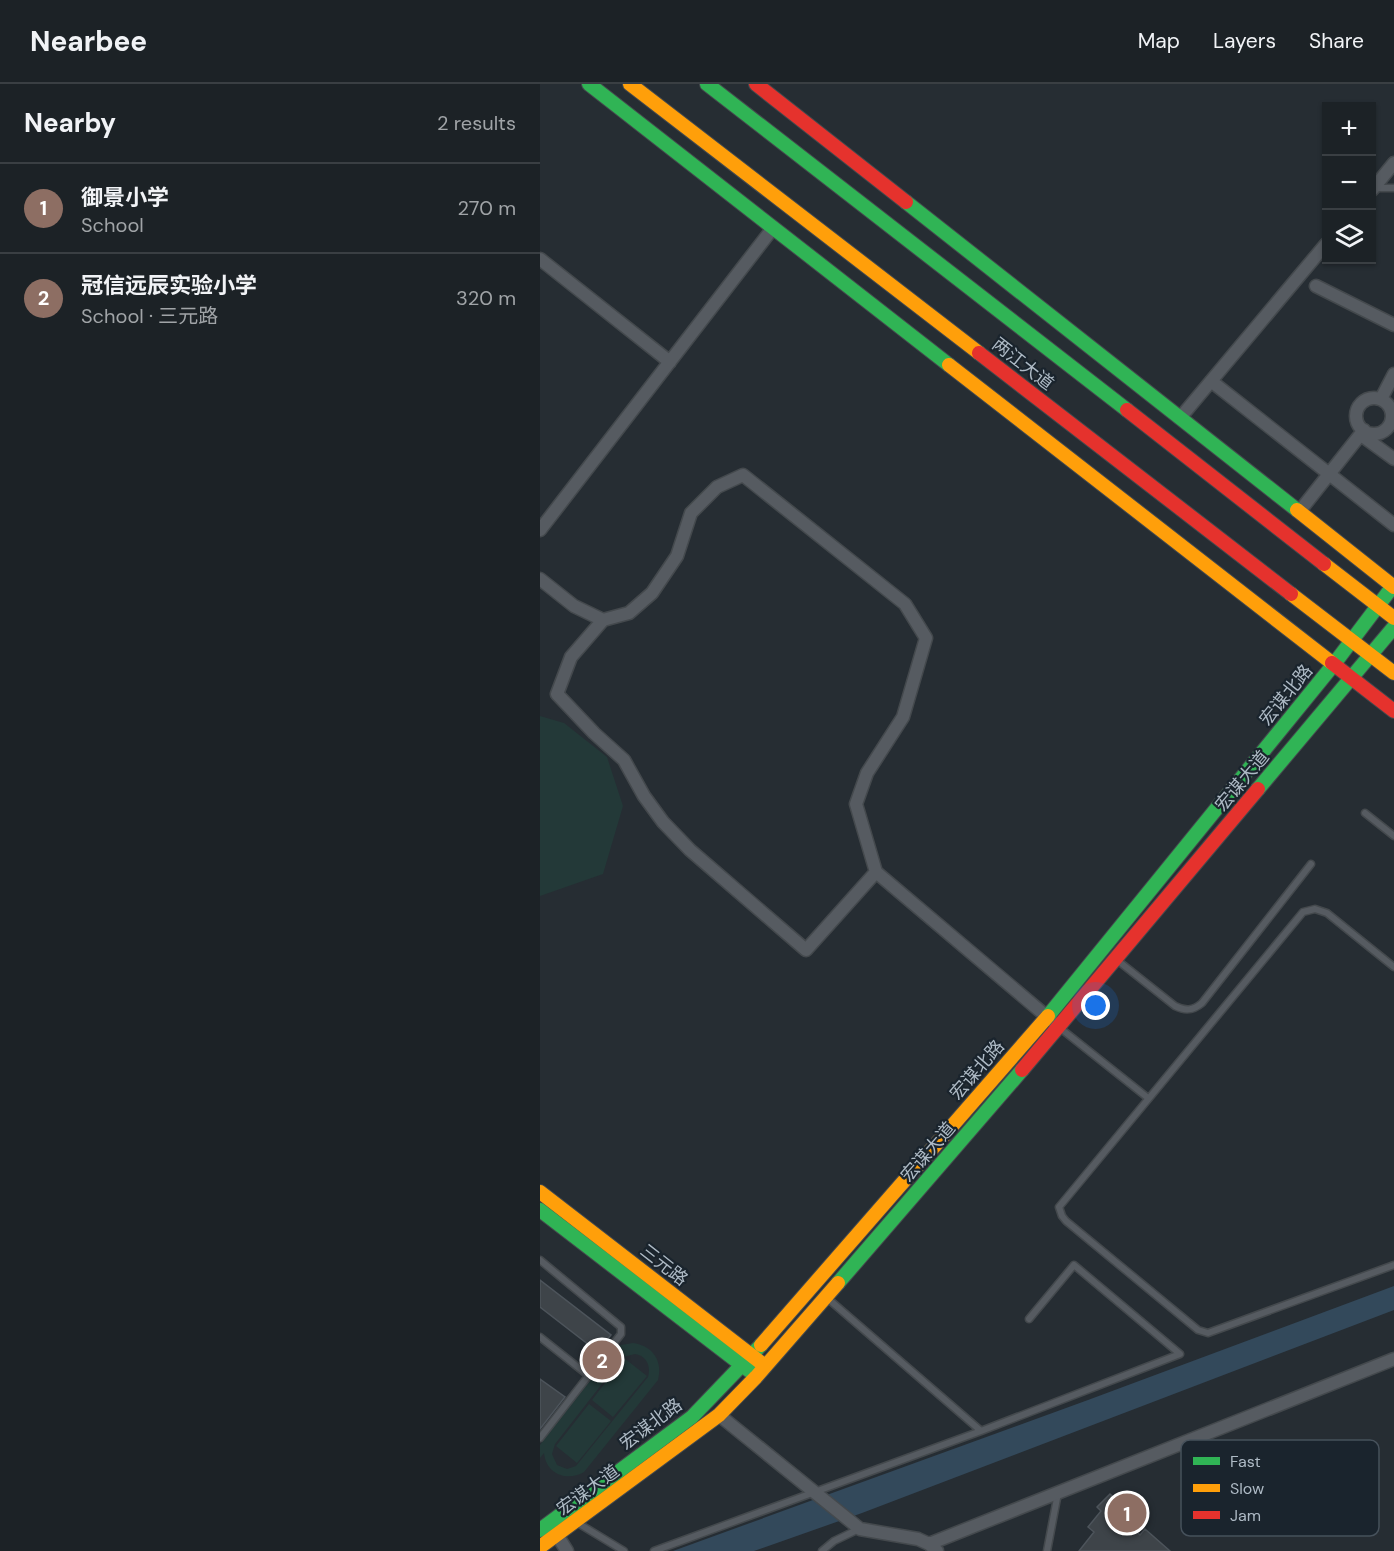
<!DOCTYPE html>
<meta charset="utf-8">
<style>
body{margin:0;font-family:"DM Sans","Noto Sans SC",sans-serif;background:#252a2e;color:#f1f3f6}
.controls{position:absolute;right:18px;top:18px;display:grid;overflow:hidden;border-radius:0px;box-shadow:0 2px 4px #0004}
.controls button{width:54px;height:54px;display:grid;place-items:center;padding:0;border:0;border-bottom:2px solid #3a3f43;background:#1c2226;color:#f1f3f6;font:30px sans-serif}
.you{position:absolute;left:556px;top:922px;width:21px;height:21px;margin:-15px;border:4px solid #fff;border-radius:50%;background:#1a73e8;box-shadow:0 0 0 9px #1a73e833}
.badge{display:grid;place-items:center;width:39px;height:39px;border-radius:50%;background:#7e8992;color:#fff;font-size:20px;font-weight:700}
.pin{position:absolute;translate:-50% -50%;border:3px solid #fff;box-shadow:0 2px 6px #0006}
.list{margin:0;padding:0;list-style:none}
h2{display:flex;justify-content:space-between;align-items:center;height:78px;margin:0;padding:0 24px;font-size:26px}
h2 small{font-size:20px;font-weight:400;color:#a0a4a7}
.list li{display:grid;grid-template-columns:39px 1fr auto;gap:18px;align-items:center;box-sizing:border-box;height:90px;padding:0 24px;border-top:2px solid #3a3f43}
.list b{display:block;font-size:22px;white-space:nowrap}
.list p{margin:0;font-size:20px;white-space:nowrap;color:#a0a4a7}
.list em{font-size:20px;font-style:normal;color:#a0a4a7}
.icon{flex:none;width:33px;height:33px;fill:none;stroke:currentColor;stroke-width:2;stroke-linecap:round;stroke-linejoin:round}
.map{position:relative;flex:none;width:854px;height:1467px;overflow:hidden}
header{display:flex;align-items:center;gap:36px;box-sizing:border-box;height:84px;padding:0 30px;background:#1c2226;border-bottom:2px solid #3a3f43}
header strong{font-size:28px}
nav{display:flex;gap:33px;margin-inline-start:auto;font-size:21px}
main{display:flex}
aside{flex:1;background:#1c2226}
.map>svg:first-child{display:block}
</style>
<header>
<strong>Nearbee</strong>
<nav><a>Map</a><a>Layers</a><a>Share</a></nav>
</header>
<main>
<aside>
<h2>Nearby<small>2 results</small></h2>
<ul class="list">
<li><span class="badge" style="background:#8d6e63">1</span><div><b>御景小学</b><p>School</p></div><em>270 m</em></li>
<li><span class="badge" style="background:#8d6e63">2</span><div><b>冠信远辰实验小学</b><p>School · 三元路</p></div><em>320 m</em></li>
</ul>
</aside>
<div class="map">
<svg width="854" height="1467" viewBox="0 0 854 1467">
<rect width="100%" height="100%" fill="#262d33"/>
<!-- green -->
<path fill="#233938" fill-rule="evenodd" d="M0,632L24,639L67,673L83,722L63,790L0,812Z
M93,1259C113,1262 123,1277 118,1296L44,1388C27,1398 6,1390 4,1369L0,1374V1361L72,1269L81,1261ZM95,1270C107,1272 111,1282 108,1293L36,1382L27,1385L17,1381L12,1370L15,1360L83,1273Z
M84,1274L107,1292L73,1333L52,1316Z
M49,1320L71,1337L37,1379L16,1362Z"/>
<!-- water -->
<path fill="#33495b" d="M854,1202V1226L322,1429L214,1467H133L548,1316Z"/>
<!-- building -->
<path fill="#3e4449" stroke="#4d545b" stroke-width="1.5" d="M0,1196L71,1251L58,1268L0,1223Z
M0,1295L25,1313L0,1345Z
M570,1410L589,1426L582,1435L584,1437L600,1451L605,1445L630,1467H539L554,1448L548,1443L561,1427L557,1423Z"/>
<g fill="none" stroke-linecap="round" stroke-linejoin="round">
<defs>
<path id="lane" d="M834,104H854
M825,729L854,752
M577,876L635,922C645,927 653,927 662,919L771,780
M854,883L787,829L775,825L763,828L519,1123L522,1132L526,1137L658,1246L668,1249L854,1181
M520,944L608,1014
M0,1176L81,1243V1250L0,1354
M0,1253L49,1292
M441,1347L640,1270L534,1181L489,1235
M36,1438L84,1467
M114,1467L441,1347L286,1213
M282,1467L294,1457L319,1445
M507,1467L518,1409"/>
<path id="street" d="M832,106L854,79
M0,175L130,278
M776,202L854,241
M671,297L854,441
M816 332a18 18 0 1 1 36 0a18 18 0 1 1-36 0Z
M841,315L854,290
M640,334L786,160
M821,351L854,375
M759,428L824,346
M0,446L233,144
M0,495L34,522L63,536L89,529L112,509L137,472L151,429L177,403L203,391L365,520L386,554L363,633L327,689L316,720L336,788L512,937
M63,536L31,573L17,610L54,649L84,676L104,712L123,738L150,766L266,866L336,788
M179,1331L320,1445L378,1455L389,1460L397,1467
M17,1451L27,1467
M389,1460L854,1275"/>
<path id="fast" d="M49,0L409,281
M167,0L587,326
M366,118L757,426
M718,705L854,543
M508,932L794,580L853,502
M0,1126L211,1288
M298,1199L482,986
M0,1446L152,1333L221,1261"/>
<path id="slow" d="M90,0L439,269
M409,281L792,579
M757,426L854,503
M784,480L854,534
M751,510L854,589
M0,1108L220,1278
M221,1261L508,932
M0,1463L179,1331L216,1293L298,1199"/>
<path id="jam" d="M216,0L366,118
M439,269L751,510
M587,326L784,480
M792,579L854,627
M482,986L718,705"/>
</defs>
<!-- lane casing -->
<use href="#lane" stroke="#44494d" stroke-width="9"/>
<!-- street casing -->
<use href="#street" stroke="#44494d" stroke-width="15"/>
<!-- fast casing -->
<use href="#fast" stroke="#44494d" stroke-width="16"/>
<!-- slow casing -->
<use href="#slow" stroke="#44494d" stroke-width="16"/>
<!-- jam casing -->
<use href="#jam" stroke="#44494d" stroke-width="16"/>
<!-- lane -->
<use href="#lane" stroke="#565b61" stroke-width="6"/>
<!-- street -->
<use href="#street" stroke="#565b61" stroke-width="12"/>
<!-- fast -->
<use href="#fast" stroke="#30b455" stroke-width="14"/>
<!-- slow -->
<use href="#slow" stroke="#ff9f0a" stroke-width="14"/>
<!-- jam -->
<use href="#jam" stroke="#e5322d" stroke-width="14"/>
</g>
<g text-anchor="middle" stroke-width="4.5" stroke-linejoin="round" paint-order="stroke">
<!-- street labels -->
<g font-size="18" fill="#aebac5" stroke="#1a242d">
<text transform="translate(483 280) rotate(38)" y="6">两江大道</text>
<text transform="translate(746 611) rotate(-51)" y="6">宏谋北路</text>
<text transform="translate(702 697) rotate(-50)" y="6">宏谋大道</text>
<text transform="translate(437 986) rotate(-49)" y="6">宏谋北路</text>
<text transform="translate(388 1068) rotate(-49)" y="6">宏谋大道</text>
<text transform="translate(124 1181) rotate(38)" y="6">三元路</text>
<text transform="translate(111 1340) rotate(-37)" y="6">宏谋北路</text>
<text transform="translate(48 1406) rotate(-36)" y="6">宏谋大道</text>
</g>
</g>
<!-- legend -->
<rect x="641" y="1356" width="198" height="96" rx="9" fill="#1a242d" stroke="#46515b" stroke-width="1.5"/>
<rect x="653" y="1373" width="27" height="8" fill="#30b455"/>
<rect x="653" y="1400" width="27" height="8" fill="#ff9f0a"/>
<rect x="653" y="1427" width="27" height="8" fill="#e5322d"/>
<g font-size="16" fill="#aebac5">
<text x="690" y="1383">Fast</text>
<text x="690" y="1410">Slow</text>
<text x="690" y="1437">Jam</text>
</g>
</svg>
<div class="controls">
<button>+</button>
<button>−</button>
<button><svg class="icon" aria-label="layers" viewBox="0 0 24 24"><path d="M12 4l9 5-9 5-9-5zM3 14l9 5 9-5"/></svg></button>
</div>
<div class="you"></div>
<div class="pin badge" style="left:587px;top:1429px;background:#8d6e63">1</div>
<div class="pin badge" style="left:62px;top:1276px;background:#8d6e63">2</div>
</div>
</main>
